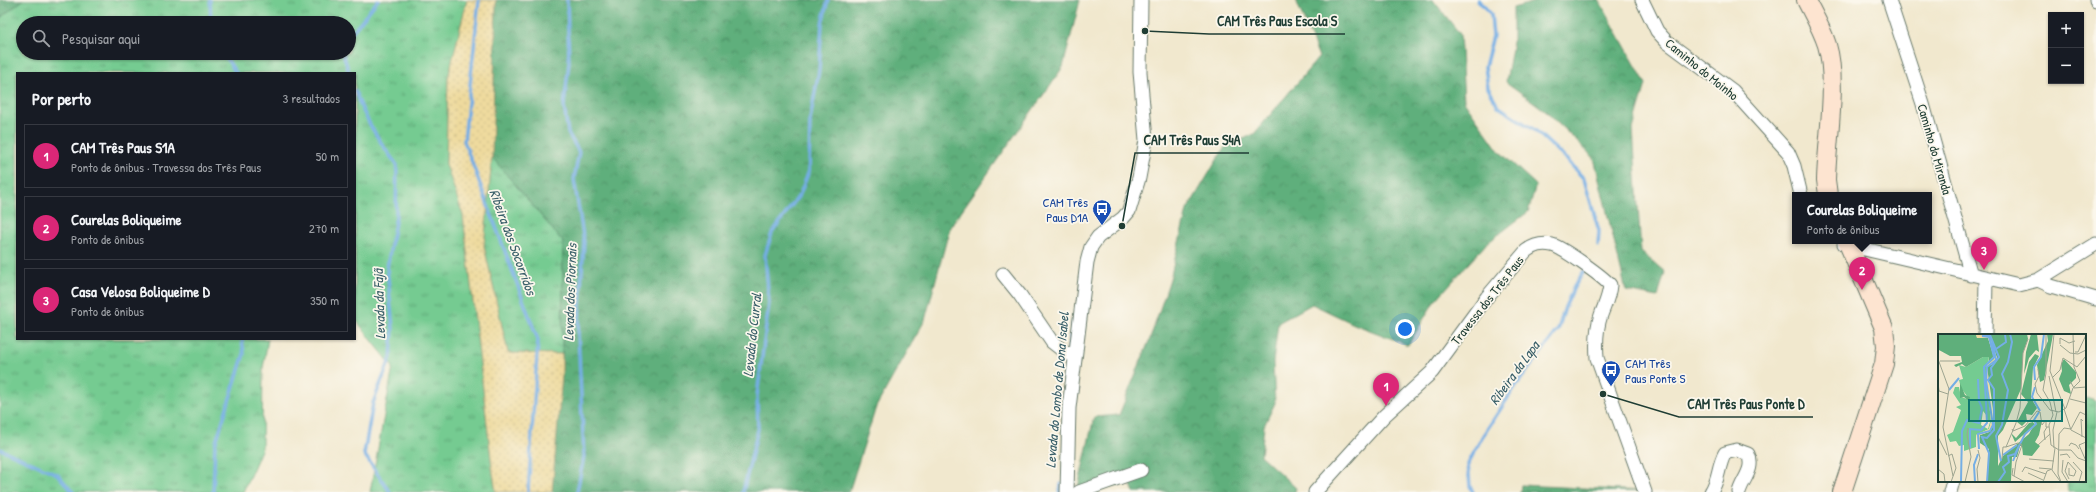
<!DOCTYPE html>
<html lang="pt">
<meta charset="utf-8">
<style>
body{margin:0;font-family:"Patrick Hand",sans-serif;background:#20242c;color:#f1f3f6}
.controls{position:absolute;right:12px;top:12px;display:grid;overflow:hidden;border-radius:0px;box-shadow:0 1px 3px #0004}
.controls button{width:36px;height:36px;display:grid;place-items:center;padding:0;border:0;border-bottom:1px solid #363941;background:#171b24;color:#f1f3f6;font:20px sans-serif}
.you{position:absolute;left:1405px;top:329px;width:14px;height:14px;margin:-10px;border:3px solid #fff;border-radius:50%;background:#1a73e8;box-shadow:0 0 0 6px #1a73e833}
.badge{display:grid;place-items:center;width:26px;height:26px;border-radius:50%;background:#db2777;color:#fff;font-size:13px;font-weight:700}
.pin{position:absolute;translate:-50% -33px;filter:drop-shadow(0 1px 2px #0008)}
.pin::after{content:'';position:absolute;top:21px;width:14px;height:12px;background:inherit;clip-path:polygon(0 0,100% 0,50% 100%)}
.popup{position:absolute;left:1792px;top:192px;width:140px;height:52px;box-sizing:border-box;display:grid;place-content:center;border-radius:0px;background:#171b24;filter:drop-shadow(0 1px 3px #0005);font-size:13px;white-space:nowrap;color:#9ea1a6}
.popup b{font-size:15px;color:#f1f3f6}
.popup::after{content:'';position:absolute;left:50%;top:100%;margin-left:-8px;border:8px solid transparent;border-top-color:#171b24}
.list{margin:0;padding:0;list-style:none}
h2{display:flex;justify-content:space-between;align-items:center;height:52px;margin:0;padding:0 16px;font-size:17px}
h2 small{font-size:13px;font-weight:400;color:#9ea1a6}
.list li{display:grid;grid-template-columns:26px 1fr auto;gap:12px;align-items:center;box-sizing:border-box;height:64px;margin:0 8px 8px;padding:0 8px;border:1px solid #363941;border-radius:0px}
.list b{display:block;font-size:15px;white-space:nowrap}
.list p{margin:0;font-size:13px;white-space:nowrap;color:#9ea1a6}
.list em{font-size:13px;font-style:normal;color:#9ea1a6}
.icon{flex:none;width:22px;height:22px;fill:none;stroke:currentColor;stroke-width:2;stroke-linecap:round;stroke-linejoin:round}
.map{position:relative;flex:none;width:2096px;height:492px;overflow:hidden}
.search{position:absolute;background:#171b24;box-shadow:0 1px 3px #0004;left:16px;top:16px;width:340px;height:44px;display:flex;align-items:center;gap:10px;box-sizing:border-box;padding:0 14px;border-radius:22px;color:#9ea1a6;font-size:15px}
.panel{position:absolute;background:#171b24;box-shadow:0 1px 3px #0004;left:16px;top:72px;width:340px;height:268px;border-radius:0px}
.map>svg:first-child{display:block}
</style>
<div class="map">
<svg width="2096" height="492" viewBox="0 0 2096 492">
<defs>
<pattern id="grass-tufts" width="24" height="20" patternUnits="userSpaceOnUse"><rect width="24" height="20" fill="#74cb91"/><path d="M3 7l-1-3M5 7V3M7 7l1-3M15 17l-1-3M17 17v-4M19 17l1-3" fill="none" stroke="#5fa677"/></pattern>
<pattern id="forest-crowns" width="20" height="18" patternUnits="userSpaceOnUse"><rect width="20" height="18" fill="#5faf7b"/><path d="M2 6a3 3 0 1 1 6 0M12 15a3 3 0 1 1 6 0" fill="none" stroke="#4e9066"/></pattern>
<pattern id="sand-dots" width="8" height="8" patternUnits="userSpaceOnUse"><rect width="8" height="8" fill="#eeda9e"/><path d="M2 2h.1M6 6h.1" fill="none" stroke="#ccbc89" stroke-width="1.8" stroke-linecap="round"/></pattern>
</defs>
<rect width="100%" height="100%" fill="#fbf7ec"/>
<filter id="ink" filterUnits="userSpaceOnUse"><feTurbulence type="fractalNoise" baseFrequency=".025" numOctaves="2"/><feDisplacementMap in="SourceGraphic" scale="8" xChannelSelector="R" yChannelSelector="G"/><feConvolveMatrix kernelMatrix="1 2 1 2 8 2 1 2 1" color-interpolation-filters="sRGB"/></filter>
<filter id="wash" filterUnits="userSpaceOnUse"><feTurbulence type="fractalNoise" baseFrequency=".012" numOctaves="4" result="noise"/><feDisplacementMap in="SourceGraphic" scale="16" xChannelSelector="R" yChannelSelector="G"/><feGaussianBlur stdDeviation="0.9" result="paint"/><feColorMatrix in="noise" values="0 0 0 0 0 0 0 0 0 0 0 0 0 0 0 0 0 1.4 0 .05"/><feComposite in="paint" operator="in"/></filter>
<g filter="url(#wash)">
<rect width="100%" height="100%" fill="#f1e8ce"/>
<!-- grass -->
<path fill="url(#grass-tufts)" stroke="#4a8462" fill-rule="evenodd" d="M23,0H467L448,78L446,164L463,215L492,467L496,492H370L393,367L355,319V73H17V339H268L263,368L262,448L243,492H0V18ZM23,23H349V53H23Z
M492,157L563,242L562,354L508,353L484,246Z
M2085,398L2096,401V492H2069L2068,481H2085Z"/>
<!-- forest -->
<path fill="url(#forest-crowns)" stroke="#3f7658" d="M0,0H23L0,18Z
M496,0H1080L1063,67L950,227L925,320L876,407L849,492H552L562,375L563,242L492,157Z
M1296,0H1433L1460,34L1464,101L1499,151L1536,185L1528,212L1486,244L1434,302L1408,345L1354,324L1312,304L1278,323L1273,363L1275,403L1264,426L1261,456L1296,488L1295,492H1134L1130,483L1077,492L1094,417L1119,415L1151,336L1170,279L1187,210L1224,148L1254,134L1319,57Z
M1541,0H1599L1646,84L1633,129L1641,252L1665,272L1658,297L1626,291L1594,158L1543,109L1506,82L1513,42V8Z
M1521,485L1643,491L1520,492Z"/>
<!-- sand -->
<path fill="url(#sand-dots)" stroke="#868c69" d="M467,0H496L492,157L484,246L508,353L562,354V375L552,492H496L492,467L463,215L446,164L448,78Z"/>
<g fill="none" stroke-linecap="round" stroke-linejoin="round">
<!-- stream -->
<path stroke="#74aee5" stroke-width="3.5" d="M210,0L211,23
M479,0L464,141L538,340L528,492
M567,0L569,62L564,106L568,133L579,152L574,179L584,242L578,334L584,456L577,492
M1478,0L1491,14L1493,36L1485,67L1488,88L1499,107L1536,131L1567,160L1584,179L1599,231L1598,246
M349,36L378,0
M223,53L236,73
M343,53L349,73
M355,91C364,118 380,143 397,165L396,216L387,268L393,329L391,357L373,403L364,454L390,492
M1069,350L1073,323
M1067,374L1068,357
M0,449L57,474L73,492
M213,492L215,445L244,354L242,339
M743,492L758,429L757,396L769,303L765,255L772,233L800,194L809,171L810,120L819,70L822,24L828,0
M1060,492L1061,484
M1473,492L1470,486L1468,464L1482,437L1515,387L1558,330L1565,307L1574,287L1586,268"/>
</g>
</g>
<g filter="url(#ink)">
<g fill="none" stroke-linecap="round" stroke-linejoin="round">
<defs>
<path id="street" d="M1642,0L1657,31L1667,42L1733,91L1788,152L1794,166L1801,195
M1889,0L1923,104L1971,275
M2096,0V1
M1844,244L1850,247L1860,248L2019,285L2038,280L2096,244
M1003,274L1020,295L1052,342L1065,352L1074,356
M2038,280L2051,286L2096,299
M1985,335L1986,278
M1067,492L1069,408L1087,262L1091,247L1098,237L1123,218L1129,211L1139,178L1146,140L1140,72L1141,0
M1079,492L1141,470
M1315,492L1384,416L1432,372L1487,297L1526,251C1534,245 1541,243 1552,245C1563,248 1602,276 1610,285C1609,297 1605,304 1601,315C1596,329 1596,344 1597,358L1645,492
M1711,492C1719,480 1718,465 1725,453L1737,450L1748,454C1755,469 1743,478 1739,492
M1950,492L1953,481"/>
<path id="secondary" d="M1806,0C1813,14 1822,29 1827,45C1838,82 1827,140 1826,180L1828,195
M1842,492L1884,364L1886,346L1884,328L1847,241"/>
</defs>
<!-- street casing -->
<use href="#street" stroke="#68796a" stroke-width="15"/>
<!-- secondary casing -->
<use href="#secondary" stroke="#68796a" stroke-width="20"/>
<!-- street -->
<use href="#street" stroke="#fff" stroke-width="13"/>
<!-- secondary -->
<use href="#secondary" stroke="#fde4d0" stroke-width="18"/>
</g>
</g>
<!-- icons -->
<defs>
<symbol id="bus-pin" viewBox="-11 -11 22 30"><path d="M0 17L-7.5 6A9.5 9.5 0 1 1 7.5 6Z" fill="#1a4fb4" stroke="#fbf7ec"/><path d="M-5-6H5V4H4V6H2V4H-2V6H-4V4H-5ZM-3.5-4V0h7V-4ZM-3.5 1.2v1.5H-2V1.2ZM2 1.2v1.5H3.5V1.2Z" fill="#fff"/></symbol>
</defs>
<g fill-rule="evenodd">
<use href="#bus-pin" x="1091" y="198" width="22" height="30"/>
<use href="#bus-pin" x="1600" y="359" width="22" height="30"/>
</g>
<g text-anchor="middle" stroke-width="3.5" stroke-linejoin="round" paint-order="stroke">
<!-- street labels -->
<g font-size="13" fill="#1f3d34" stroke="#fbf7ec">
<text transform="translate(1702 69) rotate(39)" y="5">Caminho do Moinho</text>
<text transform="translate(1935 149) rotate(74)" y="5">Caminho do Miranda</text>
<text transform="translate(1487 300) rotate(-52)" y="5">Travessa dos Três Paus</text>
</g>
<!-- transit labels -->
<g font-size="13" fill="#164399" stroke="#fbf7ec" text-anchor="end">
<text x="1088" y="207">CAM Três<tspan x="1088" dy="15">Paus D1A</tspan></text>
<text x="1625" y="368" text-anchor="start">CAM Três<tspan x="1625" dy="15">Paus Ponte S</tspan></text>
</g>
<!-- water labels -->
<g font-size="14" font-style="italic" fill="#395f69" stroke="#fbf7ec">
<text transform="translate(513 242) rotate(70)" y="5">Ribeira dos Socorridos</text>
<text transform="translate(570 292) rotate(-88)" y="5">Levada dos Piornais</text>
<text transform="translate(379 304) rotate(-92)" y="5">Levada da Fajã</text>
<text transform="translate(752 335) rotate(-84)" y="5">Levada do Curral</text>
<text transform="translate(1514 373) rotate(-54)" y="5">Ribeira da Lapa</text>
<text transform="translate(1057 390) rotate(-85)" y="5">Levada do Lombo de Dona Isabel</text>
</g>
</g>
<!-- overview -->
<g transform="translate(1938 334)">
<rect width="148" height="148" fill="#f1e8ce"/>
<path d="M45,23H51L48,36L53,88L51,95L38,101V113L26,117V111L21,112L18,107L12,108L9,101L15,98L23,76L18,73L23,71L15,59L17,53H21L23,63L32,66L23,54L21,46L25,45L21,31L28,33ZM45,77L49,82L48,88H52L50,95L43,91Z" fill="#74cb91" fill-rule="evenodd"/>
<path d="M0,0H38L39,4H50L57,27L50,31L51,23H45L28,33L24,30L18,33L16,31L24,28L23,22H12L1,16ZM41,0H89L90,5L85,19L83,55L65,96L60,102V132L65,122L91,100L98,87H104L101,101L97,108L102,112L94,122L85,121L84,112H82L79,123H74L73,147L49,148L51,115L42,109L41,104L42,101L51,98L56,82L49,33L58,28L59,24L53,5ZM93,0H99L101,18L98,16L91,24L86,40L88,18ZM109,0H115L114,6L106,46L102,48L99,31L110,7ZM97,20L101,22L95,34L93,64L99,74L94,81L88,80L89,87L84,92L79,88L90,68L83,60L91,28ZM126,25L138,38V44L131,51L133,60L126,57L121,45L124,37L123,30ZM22,49L27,61L32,63L31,67L26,63L22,64ZM91,89L95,88L97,91L77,108L73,99L78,104Z" fill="#5faf7b"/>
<path d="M38,0L50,1L59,24L58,28L49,33L55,90L51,98L42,101L41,111L38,101L51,95L53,88L48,36V32L57,24L50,4H39Z" fill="#eeda9e"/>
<path fill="none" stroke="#74aee5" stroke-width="2" d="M42,0L52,1L61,23L53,34L54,41L50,46L56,55V96L49,104L44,103L51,119L49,148M58,15L68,8L67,0M97,46L96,33L103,23L106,0M97,53L94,63L102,77M11,56L21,44M32,114V95L43,96L49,89L46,33L56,23L51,3L44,2M41,115L40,100L52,97L55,91L48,47L49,33L58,26L54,6L49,2M65,121L79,111M63,127L58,102L64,91L70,56L64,40L70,28L74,8L72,0M75,127L81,112M23,148L24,97L29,86L41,89L44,74L41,67L40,45M37,148L36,131L40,120M60,148L67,138L65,133L71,128L70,122L77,120L87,100L98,90L96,86L101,78"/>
<path fill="none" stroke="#9da490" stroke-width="1" d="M108,0V39L105,56L112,68L115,81L111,91L113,111L121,116M116,0L112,37L127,75M122,10V4L131,9L137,7M122,11L132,19L140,20L148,16M137,18H140L148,1M0,25L11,55L5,93L15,142M2,27H22M100,35L101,42L97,50L99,59L112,76L121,78L128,74L135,54L142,47L136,33L135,0M111,42L118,78M114,44L122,36L125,24L139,33L148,22M132,47L136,54L148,53M0,49L1,57L10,60M132,65L148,69M126,75L133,96L148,104M74,95L75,97L87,92L99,77L102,78L104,91L108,86V93H111M0,103L9,121M144,103L143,85L145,87M107,106L106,98L109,93M100,111L112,100M131,112L133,109L138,111L141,115M68,113L80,109L84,111L78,128L76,142M116,114L115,96L119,78M117,114L114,136L122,147M40,116L42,124L39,135L40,148M121,116H133L140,124L148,127M122,121L129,120L132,124M10,122L14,120L18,134L13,148M64,125L65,113H68L78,89L82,74L85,19L90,5M91,125L116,127M125,126L124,138L130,148M148,127L141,111L148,108M130,128L138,137L136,142L131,141V134M130,128L127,137L131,145M135,128L144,138L141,148M75,134L74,141L87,148M101,134L113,135M0,135L6,140L7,148M84,138L87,133L108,140M90,139L105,146M27,148L33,123L29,101L30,94M105,148L109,137L114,135M123,148L120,140L121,100L126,94L133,95L142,78L148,81"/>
<path fill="#0f766e" fill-opacity="0.15" stroke="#0f766e" stroke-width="2" d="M31,66H124V87H31Z"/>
<rect width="148" height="148" fill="none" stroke="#1f3d34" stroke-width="2"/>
</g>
<!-- callouts -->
<path fill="none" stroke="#1f3d34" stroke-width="1.5" d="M1145 31L1209 34H1345M1122 226L1135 153H1249M1603 394L1679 417H1813"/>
<g fill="#1f3d34" stroke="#fbf7ec" stroke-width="1.5">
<circle cx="1145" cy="31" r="4"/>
<circle cx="1122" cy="226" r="4"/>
<circle cx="1603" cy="394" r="4"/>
</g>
<g font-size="14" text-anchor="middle" font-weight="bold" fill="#1f3d34" stroke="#fbf7ec" stroke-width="3.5" stroke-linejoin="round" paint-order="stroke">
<text x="1277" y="26">CAM Três Paus Escola S</text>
<text x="1192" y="145">CAM Três Paus S4A</text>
<text x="1746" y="409">CAM Três Paus Ponte D</text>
</g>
</svg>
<div class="controls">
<button>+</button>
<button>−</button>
</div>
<div class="you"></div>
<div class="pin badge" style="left:1386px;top:406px">1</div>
<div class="pin badge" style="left:1862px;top:290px">2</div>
<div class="popup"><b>Courelas Boliqueime</b>Ponto de ônibus</div>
<div class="pin badge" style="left:1984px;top:270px">3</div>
<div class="search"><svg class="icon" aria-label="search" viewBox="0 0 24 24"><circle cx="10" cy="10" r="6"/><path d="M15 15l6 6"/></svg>Pesquisar aqui</div>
<section class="panel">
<h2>Por perto<small>3 resultados</small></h2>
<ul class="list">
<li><span class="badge">1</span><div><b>CAM Três Paus S1A</b><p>Ponto de ônibus · Travessa dos Três Paus</p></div><em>50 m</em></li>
<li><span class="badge">2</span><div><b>Courelas Boliqueime</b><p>Ponto de ônibus</p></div><em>270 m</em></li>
<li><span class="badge">3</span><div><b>Casa Velosa Boliqueime D</b><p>Ponto de ônibus</p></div><em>350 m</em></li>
</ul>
</section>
</div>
